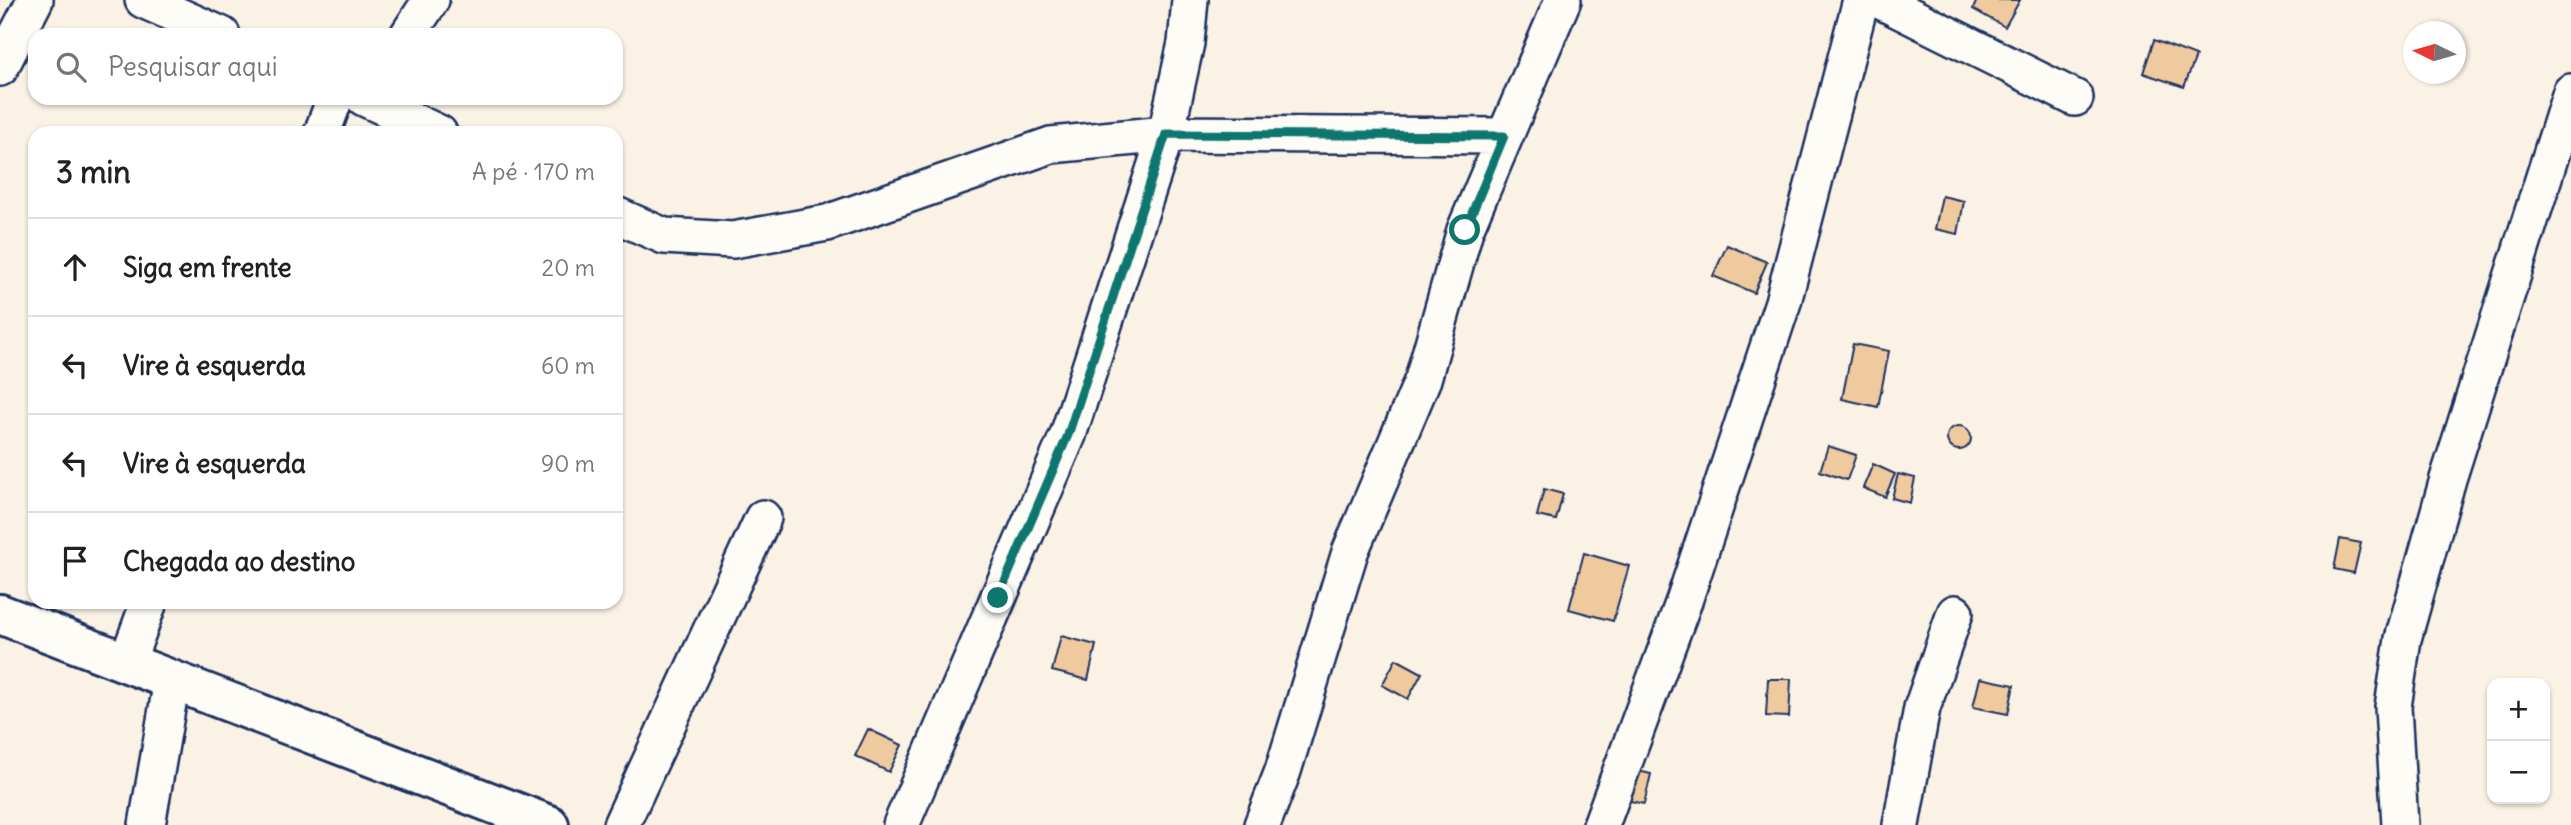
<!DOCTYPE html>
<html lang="pt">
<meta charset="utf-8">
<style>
body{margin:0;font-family:Delius,sans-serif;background:#f2f2f2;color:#202124}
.controls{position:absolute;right:21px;bottom:21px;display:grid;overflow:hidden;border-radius:14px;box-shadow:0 2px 5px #0004}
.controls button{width:63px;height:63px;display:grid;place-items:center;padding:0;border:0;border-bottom:2px solid #e0e0e0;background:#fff;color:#202124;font:35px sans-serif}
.compass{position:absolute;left:2403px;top:21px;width:63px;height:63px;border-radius:50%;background:#fff;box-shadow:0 2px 5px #0004;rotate:275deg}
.stop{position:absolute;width:21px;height:21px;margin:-16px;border:5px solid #0f766e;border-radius:50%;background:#fff}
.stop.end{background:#0f766e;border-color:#fff;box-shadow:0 2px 7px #0008}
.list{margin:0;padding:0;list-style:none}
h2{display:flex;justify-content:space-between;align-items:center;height:91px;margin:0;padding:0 28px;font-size:30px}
h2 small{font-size:23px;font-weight:400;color:#757577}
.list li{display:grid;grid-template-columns:46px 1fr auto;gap:21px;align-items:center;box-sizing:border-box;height:98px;padding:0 28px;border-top:2px solid #e0e0e0}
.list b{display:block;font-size:26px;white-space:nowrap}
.list em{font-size:23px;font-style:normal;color:#757577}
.icon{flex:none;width:38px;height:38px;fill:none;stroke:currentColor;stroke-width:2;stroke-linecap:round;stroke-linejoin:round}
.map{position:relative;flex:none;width:2571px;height:825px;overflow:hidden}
.search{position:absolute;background:#fff;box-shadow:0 2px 5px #0004;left:28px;top:28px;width:595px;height:77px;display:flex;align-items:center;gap:18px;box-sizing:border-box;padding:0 24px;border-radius:21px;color:#757577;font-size:26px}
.panel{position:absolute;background:#fff;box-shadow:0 2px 5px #0004;left:28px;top:126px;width:595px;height:483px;border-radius:21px}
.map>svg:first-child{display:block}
</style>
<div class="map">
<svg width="2571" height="825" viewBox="0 0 2571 825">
<rect width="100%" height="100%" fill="#faf2e5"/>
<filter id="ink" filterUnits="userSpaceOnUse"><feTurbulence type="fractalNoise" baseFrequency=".0143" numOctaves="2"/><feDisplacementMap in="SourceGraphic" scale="14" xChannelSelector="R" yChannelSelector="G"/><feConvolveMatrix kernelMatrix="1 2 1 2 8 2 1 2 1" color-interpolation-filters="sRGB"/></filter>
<g filter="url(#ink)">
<!-- building -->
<path fill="#efca9f" stroke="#1b2f5e" stroke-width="2" d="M1977,0H2020L2005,27L1973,9Z
M2154,40L2196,56L2184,87L2143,73Z
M1942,196L1964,201L1958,234L1935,229Z
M1727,245L1767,262L1754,293L1713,276Z
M1853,344L1889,351L1878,407L1842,399Z
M1947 438a12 12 0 1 1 24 0a12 12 0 1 1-24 0Z
M1828,446L1856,455L1847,480L1820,471Z
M1873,464L1895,474L1885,497L1863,488Z
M1898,474L1915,478L1910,503L1892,498Z
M1544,489L1563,494L1556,520L1537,516Z
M2340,539L2361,543L2354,573L2334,569Z
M1584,553L1629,566L1613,621L1569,609Z
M1061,636L1096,645L1088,680L1052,671Z
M1396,659L1422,673L1408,699L1382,685Z
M1980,678L2014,685L2008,714L1973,707Z
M1768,679H1791L1789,717L1766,716Z
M868,729L902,745L889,772L855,756Z
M1629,769L1651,774L1644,804L1622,799Z"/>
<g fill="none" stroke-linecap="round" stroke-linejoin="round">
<defs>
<path id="minor" d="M143,0L222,35
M1879,0L2075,98
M408,35L431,0
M0,68L35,0
M364,98L439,133
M322,133L335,98
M616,215L664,236L733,240L827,223L1051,145L1166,134L1504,136
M127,662L149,602
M147,825L172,680
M621,825L763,518
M901,825L1068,435L1166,134L1186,43L1190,0
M1262,825L1283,771L1350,552L1423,379L1465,230L1563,0
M1601,825L1684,601L1783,302L1861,0
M1901,825L1922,708L1955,613
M2400,825L2393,707L2403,639L2448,479L2571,92"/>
<path id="tertiary" d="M0,614L549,825"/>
</defs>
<!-- minor casing -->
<use href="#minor" stroke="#1b2f5e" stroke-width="40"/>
<!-- tertiary casing -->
<use href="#tertiary" stroke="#1b2f5e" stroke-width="44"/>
<!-- minor -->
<use href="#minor" stroke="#fdfcf7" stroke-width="35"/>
<!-- tertiary -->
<use href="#tertiary" stroke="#fdfcf7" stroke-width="38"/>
</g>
</g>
<g fill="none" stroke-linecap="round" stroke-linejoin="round" filter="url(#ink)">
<!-- route -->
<path stroke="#0f766e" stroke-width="9" d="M998,598L1068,435L1166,134L1504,136L1465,230"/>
</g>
</svg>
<div class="controls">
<button>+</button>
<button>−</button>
</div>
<svg class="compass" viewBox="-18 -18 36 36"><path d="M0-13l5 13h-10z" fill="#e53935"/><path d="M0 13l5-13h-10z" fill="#757577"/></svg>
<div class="stop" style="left:1465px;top:230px"></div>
<div class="stop end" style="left:998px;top:598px"></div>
<div class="search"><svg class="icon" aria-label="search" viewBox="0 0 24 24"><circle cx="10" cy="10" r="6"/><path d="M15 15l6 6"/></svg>Pesquisar aqui</div>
<section class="panel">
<h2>3 min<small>A pé · 170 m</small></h2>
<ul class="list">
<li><svg class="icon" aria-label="ahead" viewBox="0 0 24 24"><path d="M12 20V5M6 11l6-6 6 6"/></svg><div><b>Siga em frente</b></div><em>20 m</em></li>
<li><svg class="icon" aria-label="left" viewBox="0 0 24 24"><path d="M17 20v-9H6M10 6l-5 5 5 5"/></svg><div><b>Vire à esquerda</b></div><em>60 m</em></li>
<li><svg class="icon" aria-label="left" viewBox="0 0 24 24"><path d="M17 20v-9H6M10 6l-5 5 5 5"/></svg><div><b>Vire à esquerda</b></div><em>90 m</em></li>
<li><svg class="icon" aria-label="arrive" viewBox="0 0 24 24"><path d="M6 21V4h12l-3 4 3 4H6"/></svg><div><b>Chegada ao destino</b></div></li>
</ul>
</section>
</div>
